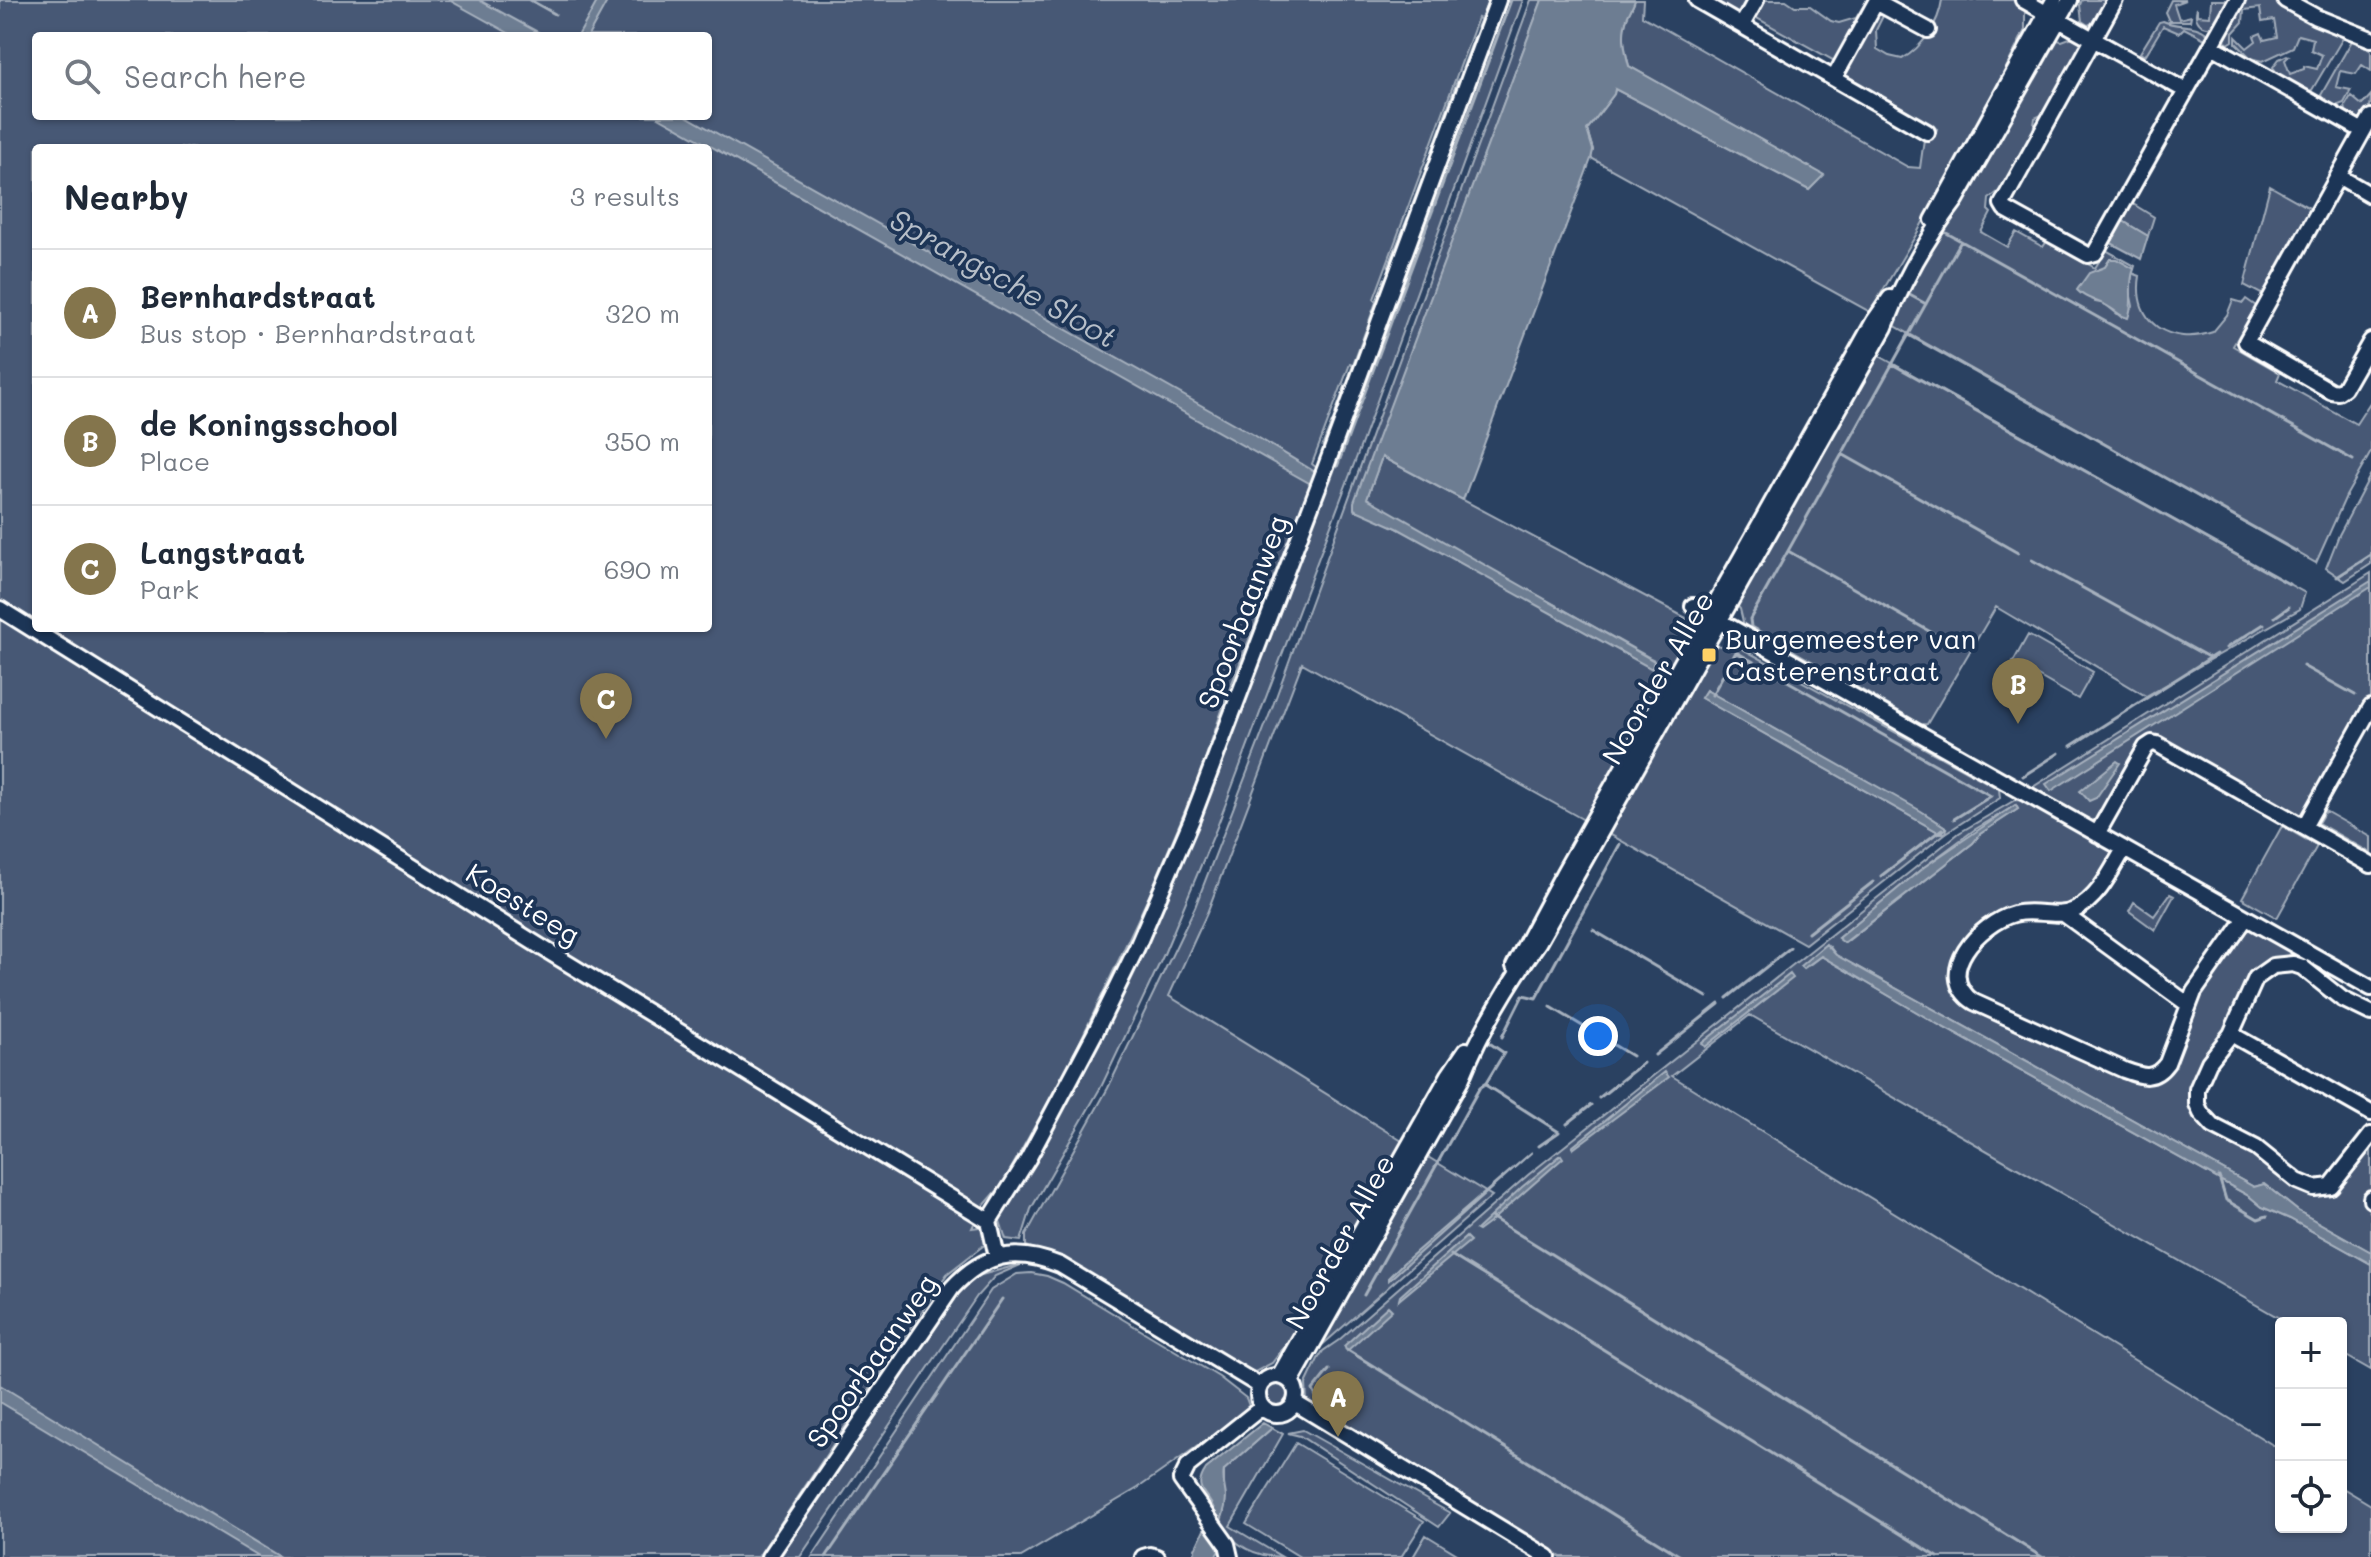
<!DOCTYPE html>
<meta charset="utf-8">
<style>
body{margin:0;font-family:Mali,sans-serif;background:#f6f6f7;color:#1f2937}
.controls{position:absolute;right:24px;bottom:24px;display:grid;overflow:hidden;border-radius:8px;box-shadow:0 2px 6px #0004}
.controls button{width:72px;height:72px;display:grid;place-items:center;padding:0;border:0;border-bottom:2px solid #e0e1e3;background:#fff;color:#1f2937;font:40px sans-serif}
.you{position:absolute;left:1598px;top:1036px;width:28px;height:28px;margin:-20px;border:6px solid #fff;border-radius:50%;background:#1a73e8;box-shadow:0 0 0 12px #1a73e833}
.badge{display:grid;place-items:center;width:52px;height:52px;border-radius:50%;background:#84754c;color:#fff;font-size:26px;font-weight:700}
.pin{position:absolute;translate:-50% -66px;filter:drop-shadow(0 2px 4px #0008)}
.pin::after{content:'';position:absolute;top:42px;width:28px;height:24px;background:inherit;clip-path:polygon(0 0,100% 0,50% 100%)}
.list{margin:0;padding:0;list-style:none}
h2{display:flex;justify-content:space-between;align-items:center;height:104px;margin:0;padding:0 32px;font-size:34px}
h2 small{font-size:26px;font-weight:400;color:#747a83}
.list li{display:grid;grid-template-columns:52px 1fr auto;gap:24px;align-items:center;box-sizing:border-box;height:128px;padding:0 32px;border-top:2px solid #e0e1e3}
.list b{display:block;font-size:30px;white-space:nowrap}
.list p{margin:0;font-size:26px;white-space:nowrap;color:#747a83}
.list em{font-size:26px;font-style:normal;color:#747a83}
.icon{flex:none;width:44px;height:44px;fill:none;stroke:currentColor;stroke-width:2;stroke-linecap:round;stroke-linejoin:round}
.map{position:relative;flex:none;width:2371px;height:1557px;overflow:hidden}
.search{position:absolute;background:#fff;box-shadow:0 2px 6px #0004;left:32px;top:32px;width:680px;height:88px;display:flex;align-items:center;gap:20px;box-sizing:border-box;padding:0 28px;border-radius:8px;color:#747a83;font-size:30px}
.panel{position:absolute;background:#fff;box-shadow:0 2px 6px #0004;left:32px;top:144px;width:680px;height:488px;border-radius:8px}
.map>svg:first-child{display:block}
</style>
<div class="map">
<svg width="2371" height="1557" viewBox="0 0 2371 1557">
<rect width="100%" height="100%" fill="#2a4161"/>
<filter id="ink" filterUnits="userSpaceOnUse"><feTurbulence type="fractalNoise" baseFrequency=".0125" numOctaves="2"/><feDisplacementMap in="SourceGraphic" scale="16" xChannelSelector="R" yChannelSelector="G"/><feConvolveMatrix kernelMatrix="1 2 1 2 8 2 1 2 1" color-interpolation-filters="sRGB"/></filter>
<g filter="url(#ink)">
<!-- green -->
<path fill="#465975" stroke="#a2acba" stroke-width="2" fill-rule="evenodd" d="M0,0H1494L1486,22L1478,18L1374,299L1381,304L1358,368L1350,364L1312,464L1317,468L1228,693L1196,785L1149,896L1070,1063L1002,1185L981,1209L972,1228L986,1226L988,1242L947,1274L758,1557H0ZM36,36H708V116H36ZM36,148H708V628H36Z
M1502,0H1523L1357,456L1217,827L1164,954L1131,1024L1102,1085L1031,1209L1021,1241L1006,1239L997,1212L1131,967Z
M1531,0H1542L1360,488L1356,511H1364L1654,660L1370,502L1367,498L1382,457L1686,618L1687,626L1679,650L1584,820L1302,663L1207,913L1169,996L1402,1141L1290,1339L1272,1363L1255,1372L1238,1365L1054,1256L1026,1246V1235L1108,1088L1195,907L1272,708Z
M1635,0H1643L1642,16L1908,167L1920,168L1924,139L1934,137L1937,129L1844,79V69L1880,7L1886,10L1876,30L1877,49L1889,56L1902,59C1922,48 1939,23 1942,0H2016L2028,7L2025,11V30L2000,80L1916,235L1870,312L1591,158L1593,150L1587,130L1614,94L1615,89L1809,190L1823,175L1629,66C1625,51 1621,34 1627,18C1629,12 1633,7 1635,0Z
M1708,0H1751L1744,12L1737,17Z
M1760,0H1786L1795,6H1810L1831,21L1839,23L1856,18L1867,0H1871L1838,63L1751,15Z
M2082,0H2111L2095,21L2088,25L2082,21L2080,5Z
M2171,0H2185L2174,4L2179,19L2191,16L2190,21H2169L2165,12Z
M2211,0H2229L2215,26C2201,30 2193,20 2197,8V15L2210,16Z
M2243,0H2274L2322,27L2346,33L2312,90L2309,91L2277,73L2273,67L2279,59L2287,55L2289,56L2285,60L2290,74L2304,69V66L2317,69L2322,55L2311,50L2313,39L2298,35L2293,47L2263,61L2251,58L2236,43V37L2247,48L2256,41L2254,36L2261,33L2264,40L2277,37L2274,20L2262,22L2260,8L2244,10L2243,22L2233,33V41L2228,44L2222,37Z
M2163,21C2178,28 2195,23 2208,34L2207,40L2184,28L2179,33L2163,26L2145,56L2140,53L2159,22Z
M2075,36L2082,39L2078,50L2080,54L2046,113L2035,118L2033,132L2036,134L2002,192L1999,191L1989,199L1988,210L1991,213L1981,232L2007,247L2016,232L2043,247L2047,241L2095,268L2106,250L2135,266L2134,269L2116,259H2110L2105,267L2095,273V302L2105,304L2121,317L2133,306L2130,292L2132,273L2140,276C2132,324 2171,346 2213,332L2227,315L2233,300L2243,303L2246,299L2256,306L2233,346L2280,373L2277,380L2356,424L2371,401V452L2346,496L2316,563L1890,323L1896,309L2052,39L2062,41Z
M2353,39L2371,51V71L2362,65L2356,74L2340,71L2336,87L2351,90L2344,103L2336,106L2323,100L2321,95Z
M2371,95C2371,106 2370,115 2359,119L2346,111L2345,106L2351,96L2362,105Z
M2270,186L2311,209L2263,295L2244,285Z
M2133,204L2154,217L2148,236L2123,221Z
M1874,353L2305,593L2300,609L2146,696L1996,607L1927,724L1916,725L1745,630L1740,609L1734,602Z
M2371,474V564L2345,581L2326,568L2339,535Z
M2371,573V699L2309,810L2301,815H2294L2157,739L2100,818L2092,821L2033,787Z
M2028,635L2093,672L2078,699L2013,662Z
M1730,642L1999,789L2000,798L1946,833L1805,944L1604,831L1711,645L1722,646ZM1706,690L1932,818L1947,828L1946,833H1940L1701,698Z
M2015,800L2024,801L2113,850L2115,854L2101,880L2076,905L1986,924L1955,986L2158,1078L2194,1001L2248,927L2301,954V959L2278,961L2240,1008L2207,1060L2197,1112L2317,1193L2371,1140V1189L2368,1208L2371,1214V1252L2298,1211L2264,1184L2254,1187L1836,955L1830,947L1808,966L1821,956L1939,1025L2249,1196L2262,1207L2290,1219L2371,1264V1370L2341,1353V1323H2288L1750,1015L1672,1076L2281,1450V1527H2341V1487L2371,1505V1557H1561L1307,1401L1306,1384L1318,1359L1323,1351L1339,1340L1528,1175L1959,833ZM2016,805L2018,809L1980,834L1973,843L1845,943L1838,938L1924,867L1974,830Z
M2325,811L2371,837V853L2318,823Z
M2282,826L2317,846L2277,918L2242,898Z
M2170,894L2174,896L2155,930L2129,911L2134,902L2154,916Z
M1423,1154L1492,1196L1319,1348L1312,1352Z
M1025,1263L995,1276L977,1296L800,1557H780L962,1289L974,1277Z
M1031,1273L1047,1276L1063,1283L1124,1320L1219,1377L1246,1398L1249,1406L1219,1431L1138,1488L1021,1557H812L991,1290L1017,1274Z
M1265 1394a12 12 0 1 1 24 0a12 12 0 1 1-24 0Z
M1272,1428L1283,1434L1230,1526L1282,1557C1255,1557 1235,1546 1220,1524L1224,1512V1470Z
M1303,1430L1312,1435L1450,1513L1439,1527L1300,1436L1288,1433Z
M1296,1443L1424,1521L1401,1557H1300L1246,1524Z
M1426,1535L1462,1557H1413Z"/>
<!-- water -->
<path fill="#6d7d92" stroke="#a7b1be" stroke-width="2" d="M449,0H479L545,36H514Z
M598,0H608L588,36H578Z
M1542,0H1635C1633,7 1629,12 1627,18C1621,34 1625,51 1629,66L1824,175L1809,190L1615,89L1614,94L1587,130L1593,150L1591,159L1463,500L1382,457L1367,498L1654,661L1652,669L1397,528L1354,509V502Z
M657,116H686L1254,435L1315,472L1311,484Z
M2123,221L2148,236L2141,259L2111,243Z
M2110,259H2116L2134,269C2127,286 2135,302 2128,318C2119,316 2116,311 2109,307C2098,300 2086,300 2077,290L2089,273L2105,267Z
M2371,581V587L2051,791L2046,784Z
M1706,690L1921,811L1947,828L1940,833L1701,698Z
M2117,761L2120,763L2096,798L2089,801L2080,791Z
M2015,805L2018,809L1980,834L1973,843L1844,943L1838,938L1924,867Z
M1826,944L1836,955L2254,1187L2264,1184L2298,1211L2371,1252V1264L2290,1219L2262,1207L2249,1196L1939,1025L1821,956L1803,969L1800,966Z
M1790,974L1793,978L1705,1047L1702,1043Z
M1665,1072L1669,1077L1573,1149L1572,1147Z
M1532,1152L1388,1281V1278L1403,1263Z
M1561,1155L1563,1158L1489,1223L1478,1231L1476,1230L1522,1187Z
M1466,1237L1470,1241L1399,1300L1400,1296Z
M1388,1306L1392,1310L1347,1351L1344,1346Z
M0,1385L281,1557H259L0,1402Z
M1263,1423L1272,1428L1224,1470C1222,1480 1225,1487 1226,1497C1226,1511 1220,1524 1213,1535L1219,1551L1215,1557H1194L1195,1549L1214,1509C1207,1492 1192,1490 1206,1469Z"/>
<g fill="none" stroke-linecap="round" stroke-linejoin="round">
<!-- stream -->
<path stroke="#a7b1be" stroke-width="3" d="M530,0L555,14
M1478,27L1488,3
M1462,71L1475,36
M1444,119L1458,80
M1432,153L1441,128
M1412,207L1429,162
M1941,230L1961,241
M1389,266L1408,218
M1906,293L1926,304
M1370,320L1385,279
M1909,335L2296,551
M1892,364L2289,584
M1350,375L1366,331
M1336,413L1346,385
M1323,446L1332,423
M1842,454L2018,553
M1337,467L1511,0
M1788,551L1950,643
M2032,560L2210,658
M2337,577L2371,555
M2275,617L2289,607
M2226,648L2264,624
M2303,666L2355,695
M1712,695L1736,652L1991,796L1954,819
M1915,721L1751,627L1750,619L1961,241L2353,460
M2071,746L2216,654
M2023,776L2059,753
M1881,876L1942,829L1943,831
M1593,930L1707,997
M1808,933L1873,882
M1727,998L1790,948
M1551,1007L1632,1056
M1502,1037L1523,995L1536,998L1620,844
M1485,1040L1504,1053L1486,1083L1487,1086L1559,1132L1539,1146
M1655,1055L1719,1004
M1599,1098L1643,1063
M1567,1124L1591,1105
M2219,1177L2226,1200L2258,1219L2267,1216
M1491,1217L2042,1557
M1451,1255L1938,1557
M1364,1295L1480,1087L1486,1083
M1346,1349L1682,1557
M1319,1404L1313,1390L1329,1370
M826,1557L1002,1299"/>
<defs>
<path id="minor" d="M1697,0L1927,132
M2023,0L2186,91
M2115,0L2002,204L2005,209L2088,255L2095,253L2237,0
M2285,0L2316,17L2371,39
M1876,2L1928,30
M1742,25L1756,0
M2212,46L2363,131
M1834,78L1877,0
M2371,117L2246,342L2331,391L2338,392L2344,388L2371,341
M2338,176L2371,195
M1933,220L2054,0
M1693,606L2371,988
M0,609L541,947L989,1221L997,1257
M2304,827L2371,707
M2097,834L2146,747L2152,743L2157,744L2371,865
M2124,849C2111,871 2099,898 2075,910C2055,919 2035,908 2014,914C1980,923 1932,974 1974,1002L2124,1070C2143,1077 2154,1081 2167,1063L2194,992L2246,918
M2064,914L2189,1005
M1514,966L1563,874L1874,321L1890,298
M2371,1013L2342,999L2302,967L2293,964L2273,966L2256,978L2231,1034L2209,1062L2197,1089V1104L2201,1113L2213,1126L2256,1148L2297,1181L2314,1188L2331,1186L2371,1135
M2231,1034L2371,1113
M2371,1198V1200
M989,1221L1028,1159L1096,1031L1137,947L1192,819L1325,469L1498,0
M1258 1395a19 19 0 1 1 38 0a19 19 0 1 1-38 0Z
M1279,1376L1449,1075L1466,1050
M1291,1382L1461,1080C1480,1032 1508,985 1538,943L1885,327C1902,283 1928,237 1956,200L2070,0
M1295,1403L1548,1557
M769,1557L952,1288C984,1253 1016,1247 1060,1265L1260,1386
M1143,1557L1150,1555L1157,1557
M1230,1557L1227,1544L1181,1480L1188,1466L1262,1407"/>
</defs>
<!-- minor casing -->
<use href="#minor" stroke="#fff" stroke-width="20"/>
<!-- minor -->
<use href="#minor" stroke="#1d3557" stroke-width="14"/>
</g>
</g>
<!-- markers -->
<rect fill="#ffd166" stroke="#1d3557" stroke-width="3" x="1701" y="647" width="16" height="16" rx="4"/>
<g text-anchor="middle" stroke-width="8" stroke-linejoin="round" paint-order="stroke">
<!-- street labels -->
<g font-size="28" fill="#fff" stroke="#1d3557">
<text transform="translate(1243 612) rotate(-69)" y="10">Spoorbaanweg</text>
<text transform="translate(1658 678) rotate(-60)" y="10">Noorder Allee</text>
<text transform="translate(523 904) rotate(32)" y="10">Koesteeg</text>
<text transform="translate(1340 1242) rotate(-61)" y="10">Noorder Allee</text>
<text transform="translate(872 1361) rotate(-55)" y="10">Spoorbaanweg</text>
</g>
<!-- poi labels -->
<g font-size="28" fill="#fff" stroke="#1d3557" text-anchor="start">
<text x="1725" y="649">Burgemeester van<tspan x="1725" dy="32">Casterenstraat</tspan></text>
</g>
<!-- water labels -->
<g font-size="30" font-style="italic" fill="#b6bec8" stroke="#1d3557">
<text transform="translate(1003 279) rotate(29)" y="10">Sprangsche Sloot</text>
</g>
</g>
</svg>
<div class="controls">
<button>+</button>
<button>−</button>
<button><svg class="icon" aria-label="locate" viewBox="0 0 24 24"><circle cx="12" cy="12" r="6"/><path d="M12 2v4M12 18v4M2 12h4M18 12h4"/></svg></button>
</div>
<div class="you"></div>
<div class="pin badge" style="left:1338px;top:1437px">A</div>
<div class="pin badge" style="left:2018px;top:724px">B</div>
<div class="pin badge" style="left:606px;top:739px">C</div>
<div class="search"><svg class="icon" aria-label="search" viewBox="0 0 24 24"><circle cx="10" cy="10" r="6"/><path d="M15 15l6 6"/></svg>Search here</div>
<section class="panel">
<h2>Nearby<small>3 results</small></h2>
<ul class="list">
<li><span class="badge">A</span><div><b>Bernhardstraat</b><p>Bus stop · Bernhardstraat</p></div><em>320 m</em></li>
<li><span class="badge">B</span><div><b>de Koningsschool</b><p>Place</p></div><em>350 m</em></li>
<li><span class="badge">C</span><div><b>Langstraat</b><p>Park</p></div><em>690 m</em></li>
</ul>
</section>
</div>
